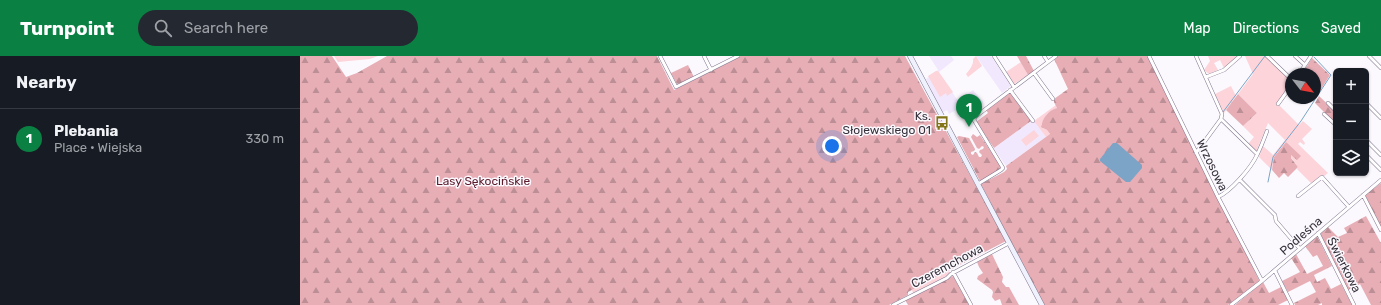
<!DOCTYPE html>
<meta charset="utf-8">
<style>
body{margin:0;font-family:Rubik,sans-serif;background:#242831;color:#f1f3f6}
.controls{position:absolute;right:12px;top:12px;display:grid;overflow:hidden;border-radius:6px;box-shadow:0 1px 3px #0004}
.controls button{width:36px;height:36px;display:grid;place-items:center;padding:0;border:0;border-bottom:1px solid #363941;background:#171b24;color:#f1f3f6;font:20px sans-serif}
.compass{position:absolute;left:985px;top:12px;width:36px;height:36px;border-radius:50%;background:#171b24;box-shadow:0 1px 3px #0004;rotate:121deg}
.you{position:absolute;left:532px;top:90px;width:14px;height:14px;margin:-10px;border:3px solid #fff;border-radius:50%;background:#1a73e8;box-shadow:0 0 0 6px #1a73e833}
.badge{display:grid;place-items:center;width:26px;height:26px;border-radius:50%;background:#0b8043;color:#fff;font-size:13px;font-weight:700}
.pin{position:absolute;translate:-50% -33px;filter:drop-shadow(0 1px 2px #0008)}
.pin::after{content:'';position:absolute;top:21px;width:14px;height:12px;background:inherit;clip-path:polygon(0 0,100% 0,50% 100%)}
.list{margin:0;padding:0;list-style:none}
h2{display:flex;justify-content:space-between;align-items:center;height:52px;margin:0;padding:0 16px;font-size:17px}
h2 small{font-size:13px;font-weight:400;color:#9ea1a6}
.list li{display:grid;grid-template-columns:26px 1fr auto;gap:12px;align-items:center;box-sizing:border-box;height:60px;padding:0 16px;border-top:1px solid #363941}
.list b{display:block;font-size:15px;white-space:nowrap}
.list p{margin:0;font-size:13px;white-space:nowrap;color:#9ea1a6}
.list em{font-size:13px;font-style:normal;color:#9ea1a6}
.icon{flex:none;width:22px;height:22px;fill:none;stroke:currentColor;stroke-width:2;stroke-linecap:round;stroke-linejoin:round}
.map{position:relative;flex:none;width:1081px;height:249px;overflow:hidden}
header{display:flex;align-items:center;gap:24px;box-sizing:border-box;height:56px;padding:0 20px;background:#0b8043;color:#fff}
header strong{font-size:19px}
nav{display:flex;gap:22px;margin-inline-start:auto;font-size:14px}
.search{width:280px;height:36px;background:#242831;display:flex;align-items:center;gap:10px;box-sizing:border-box;padding:0 14px;border-radius:22px;color:#9ea1a6;font-size:15px}
main{display:flex}
aside{flex:1;background:#171b24}
.map>svg:first-child{display:block}
</style>
<header>
<strong>Turnpoint</strong>
<div class="search"><svg class="icon" aria-label="search" viewBox="0 0 24 24"><circle cx="10" cy="10" r="6"/><path d="M15 15l6 6"/></svg>Search here</div>
<nav><a>Map</a><a>Directions</a><a>Saved</a></nav>
</header>
<main>
<aside>
<h2>Nearby<small></small></h2>
<ul class="list">
<li><span class="badge">1</span><div><b>Plebania</b><p>Place · Wiejska</p></div><em>330 m</em></li>
</ul>
</aside>
<div class="map">
<svg width="1081" height="249" viewBox="0 0 1081 249">
<defs>
<pattern id="forest-firs" width="22" height="20" patternUnits="userSpaceOnUse"><rect width="22" height="20" fill="#e7aeb6"/><path d="M5 1l3.5 6h-7zM16 11l3.5 6h-7z" fill="#bc8e95"/></pattern>
</defs>
<rect width="100%" height="100%" fill="#fbf9fe"/>
<!-- built -->
<path fill="#f2e8fd" d="M629,0H651L654,4L639,16L658,45L673,34L683,46L682,48L679,49L672,41L661,49L660,48L655,51L656,54L649,58L647,54L642,57L626,23L636,15L638,14Z
M676,0H691L711,30L702,37Z
M734,64L746,81L706,110L694,93V92L731,65L732,66Z"/>
<!-- grass -->
<path fill="#fcd4da" d="M34,0H78L70,3L38,6Z
M676,0L682,10L668,21L666,18C670,14 674,8 673,3Z
M908,0H939L924,12L920,4L914,7L918,14L909,18L904,14L910,5Z
M945,0H966L990,24V28L977,47L999,69L1003,65L1012,73L1002,83L1005,87L1004,89L1000,86L998,88L1028,117L1023,121L1020,120L1014,126L1011,127L997,113L998,111L990,100L992,99L986,86L974,101L972,114L959,101L963,90L973,99L985,84L968,67L956,96L948,88L954,81L943,70L957,57L938,38L953,18Z
M721,6L728,19L714,28L706,16Z
M636,15H638L653,36L647,40L646,37L640,41L628,20Z
M931,30L936,40L924,57L915,38Z
M756,49L757,52L747,58L741,69L743,72L747,74L750,78L746,81L734,65Z
M734,74L739,80L726,90L721,84Z
M649,215L650,217L646,221L613,237L612,234Z"/>
<!-- forest -->
<path fill="url(#forest-firs)" d="M0,0H32L46,21L57,17L87,0H357L374,34L439,0H605L706,185L608,236V239L589,249H0Z
M717,0H726L734,15L728,19Z
M758,0H848L960,226L928,249H744L681,128L704,116L707,113L706,110L750,78L747,74L741,71C743,61 748,55 757,52L754,46V43L768,33L754,3Z
M1012,2L1030,19L1018,38L1015,35V18H1002Z
M388,9L394,21L378,30L371,17Z
M709,36L731,65L694,92L676,66L688,57L685,53Z
M938,38L957,57L943,70L926,54Z
M1019,40L1036,56V68L1015,47Z
M673,78L677,81L680,79L701,111L700,114L680,125L657,81L659,80L669,82L675,93L674,95L671,96V98L673,99L675,96L677,97L679,101H681L682,99L679,96L680,94L683,93L684,91L682,90L679,93L677,92L671,81Z
M986,86L1001,100L997,104L991,99V102L998,111L988,121L984,117L979,122L972,114L974,101Z
M1081,127V171L1065,139Z
M1066,160L1081,187V249H1071L1060,228L1048,234L1020,178L1028,171L1038,181L1047,177L1044,172Z
M1017,180L1032,210L1014,219L1017,226L1025,222L1031,233L1041,228L1052,249H1022V247L1018,249H995L994,247L1016,236L1010,225L988,236L982,225L1000,216L991,202L996,198L1007,218L1023,210L1017,199L1013,201L1005,190Z
M692,198L703,221L702,226L706,231H709L719,249H702L700,243L695,245L692,241L693,236L692,234L677,223L678,220L683,217L679,211L677,206Z
M653,220L669,249H608L605,244Z
M963,226L969,237L981,231L988,244L978,249H935Z"/>
<!-- water -->
<path fill="#7ba4c7" d="M813,87H817L842,109V112L830,126H826L800,105V103Z"/>
<g fill="none" stroke-linecap="round" stroke-linejoin="round">
<!-- stream -->
<path stroke="#7ba4c7" stroke-width="1" d="M923,56L965,0
M968,126L973,101L1001,65L1031,19L1014,1"/>
<defs>
<path id="street" d="M360,0L376,31L438,0
M404,0L411,14
M694,0L714,31
M744,0L748,6
M849,0L918,141L962,225
M967,0L991,23
M995,0L1005,9
M1069,0L1081,12
M734,17L753,43
M999,18L1011,0
M906,21L924,14L940,0
M710,34L733,65
M1028,47L1036,55
M1066,47L1081,62
M978,48L991,30
M1024,58L1036,69
M921,63L957,98
M1066,84L1081,99
M896,97L921,63L922,58L896,0
M1066,99L1081,114
M941,125L975,159L976,165L1000,193
M678,128L701,114L703,112L677,69L674,64L675,61L756,0
M1063,139L1081,174
M998,140L1022,121L1049,151
M918,141C931,135 951,112 957,99C961,91 964,83 967,75
M1018,177L1054,249
M975,215L992,249
M653,216L671,249
M593,249L647,222L651,218L709,187
M931,249L962,225L1081,124"/>
<path id="secondary" d="M610,0L742,249"/>
</defs>
<!-- street casing -->
<use href="#street" stroke="#81768e" stroke-width="4"/>
<!-- secondary casing -->
<use href="#secondary" stroke="#81768e" stroke-width="5.5"/>
<!-- street -->
<use href="#street" stroke="#fff" stroke-width="3"/>
<!-- secondary -->
<use href="#secondary" stroke="#eff2fc" stroke-width="4.5"/>
</g>
<!-- icons -->
<defs>
<symbol id="bus-bare" viewBox="-9 -9 18 18"><path d="M-5-6H5V4H4V6H2V4H-2V6H-4V4H-5ZM-3.5-4V0h7V-4ZM-3.5 1.2v1.5H-2V1.2ZM2 1.2v1.5H3.5V1.2Z" fill="#817517" stroke="#fbf9fe" stroke-width="2.5" paint-order="stroke"/></symbol>
</defs>
<g fill-rule="evenodd">
<use href="#bus-bare" x="632" y="57" width="20" height="20"/>
</g>
<g text-anchor="middle" stroke-width="3" stroke-linejoin="round" paint-order="stroke">
<!-- poi labels -->
<g font-size="12" fill="#36313b" stroke="#fbf9fe" text-anchor="end">
<text x="631" y="64">Ks.<tspan x="631" dy="14">Słojewskiego 01</tspan></text>
</g>
<!-- street labels -->
<g font-size="12" fill="#36313b" stroke="#fbf9fe">
<text transform="translate(912 109) rotate(64)" y="4">Wrzosowa</text>
<text transform="translate(1001 180) rotate(-41)" y="4">Podleśna</text>
<text transform="translate(1044 209) rotate(63)" y="4">Świerkowa</text>
<text transform="translate(647 210) rotate(-28)" y="4">Czeremchowa</text>
</g>
<!-- park labels -->
<g font-size="12" fill="#5c1a2b" stroke="#fbf9fe">
<text x="183" y="129">Lasy Sękocińskie</text>
</g>
</g>
</svg>
<div class="controls">
<button>+</button>
<button>−</button>
<button><svg class="icon" aria-label="layers" viewBox="0 0 24 24"><path d="M12 4l9 5-9 5-9-5zM3 14l9 5 9-5"/></svg></button>
</div>
<svg class="compass" viewBox="-18 -18 36 36"><path d="M0-13l5 13h-10z" fill="#e53935"/><path d="M0 13l5-13h-10z" fill="#9ea1a6"/></svg>
<div class="you"></div>
<div class="pin badge" style="left:669px;top:71px">1</div>
</div>
</main>
